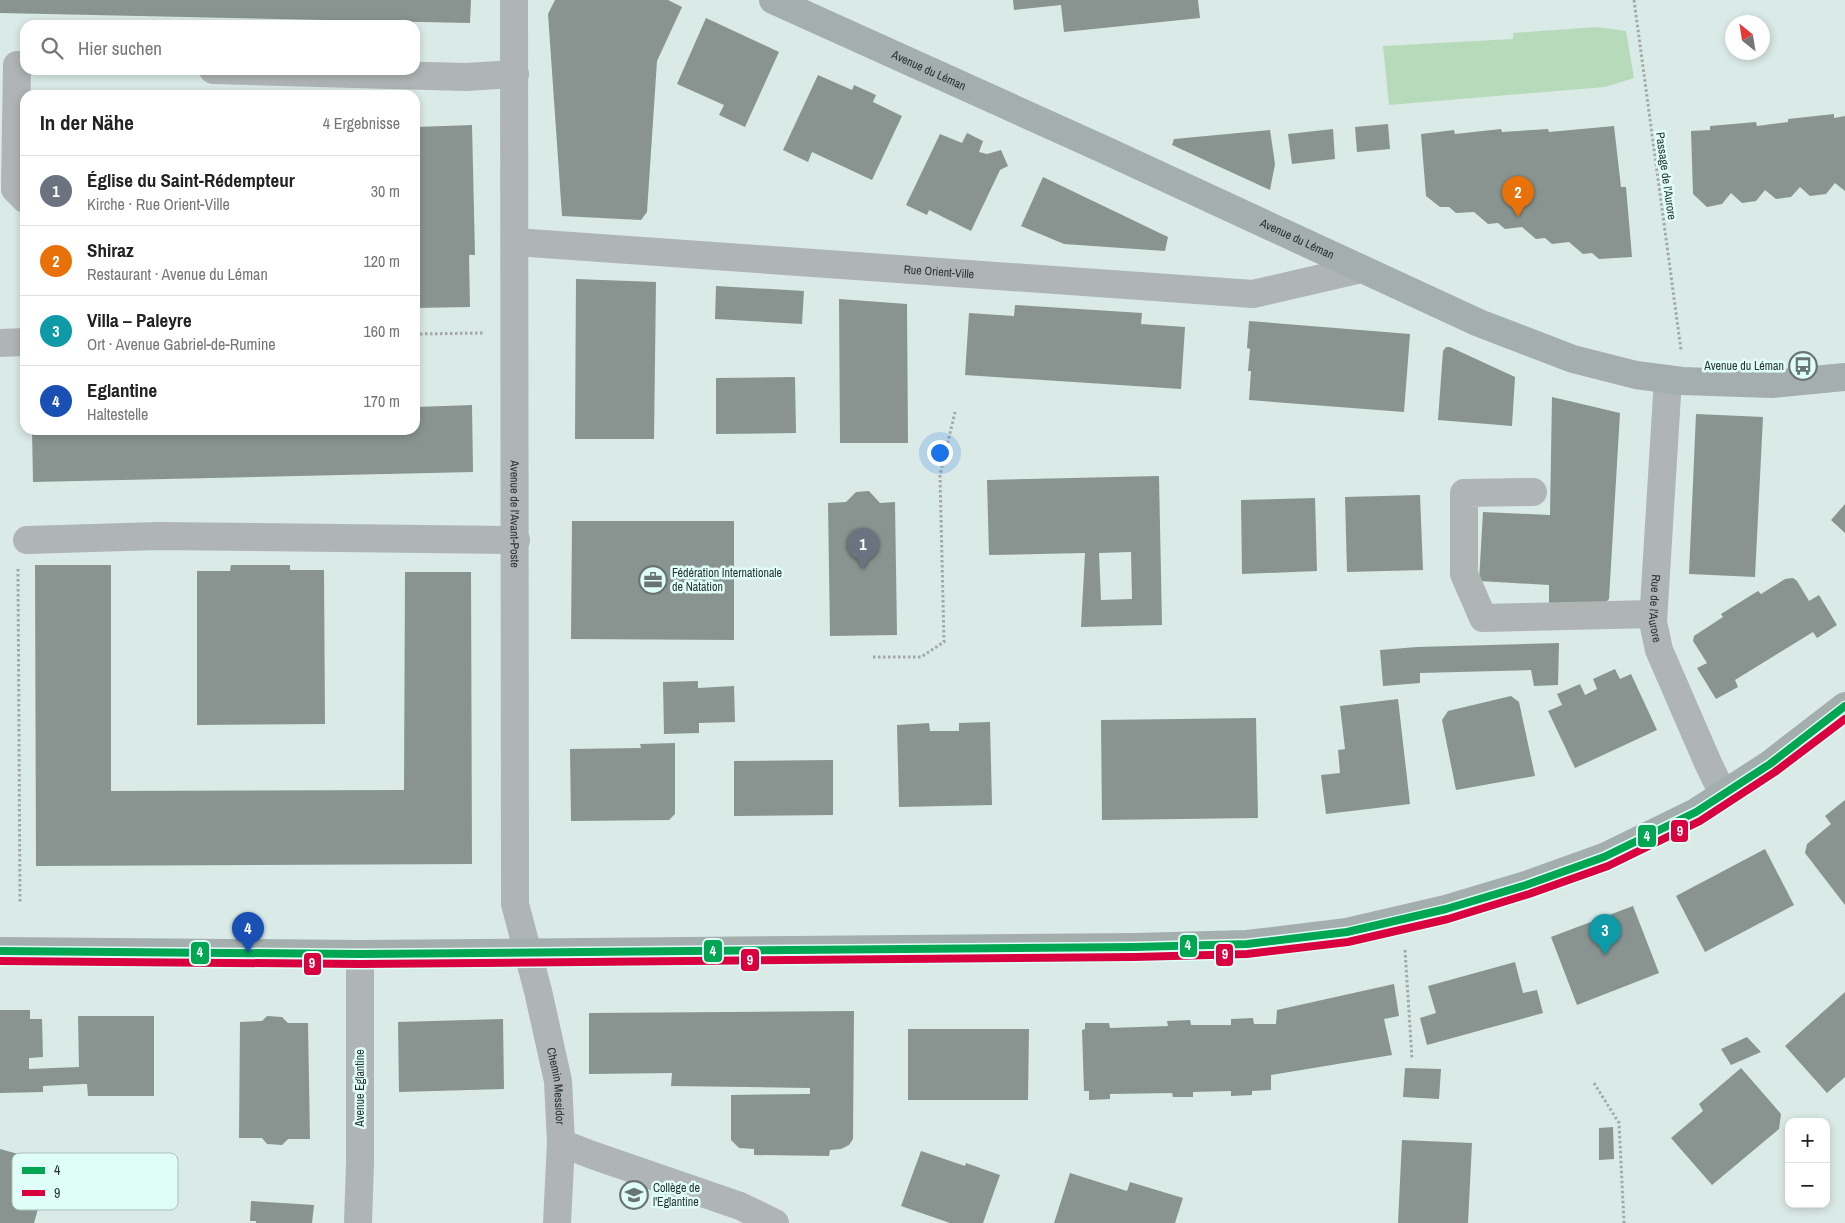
<!DOCTYPE html>
<html lang="de">
<meta charset="utf-8">
<style>
body{margin:0;font-family:"Archivo Narrow",sans-serif;background:#f6f6f6;color:#222}
.controls{position:absolute;right:15px;bottom:15px;display:grid;overflow:hidden;border-radius:10px;box-shadow:0 2px 8px #0003}
.controls button{width:45px;height:45px;display:grid;place-items:center;padding:0;border:0;border-bottom:1px solid #e0e0e0;background:#fff;color:#222;font:25px sans-serif}
.compass{position:absolute;left:1725px;top:15px;width:45px;height:45px;border-radius:50%;background:#fff;box-shadow:0 2px 8px #0003;rotate:330deg}
.you{position:absolute;left:939px;top:452px;width:18px;height:18px;margin:-12px;border:4px solid #fff;border-radius:50%;background:#1a73e8;box-shadow:0 0 0 8px #1a73e833}
.badge{display:grid;place-items:center;width:32px;height:32px;border-radius:50%;background:#677471;color:#fff;font-size:16px;font-weight:700}
.pin{position:absolute;translate:-50% -41px;filter:drop-shadow(0 1px 2px #0008)}
.pin::after{content:'';position:absolute;top:26px;width:18px;height:15px;background:inherit;clip-path:polygon(0 0,100% 0,50% 100%)}
.list{margin:0;padding:0;list-style:none}
h2{display:flex;justify-content:space-between;align-items:center;height:65px;margin:0;padding:0 20px;font-size:21px}
h2 small{font-size:16px;font-weight:400;color:#767676}
.list li{display:grid;grid-template-columns:32px 1fr auto;gap:15px;align-items:center;box-sizing:border-box;height:70px;padding:0 20px;border-top:1px solid #e0e0e0}
.list b{display:block;font-size:19px;white-space:nowrap}
.list p{margin:0;font-size:16px;white-space:nowrap;color:#767676}
.list em{font-size:16px;font-style:normal;color:#767676}
.icon{flex:none;width:28px;height:28px;fill:none;stroke:currentColor;stroke-width:2;stroke-linecap:round;stroke-linejoin:round}
.map{position:relative;flex:none;width:1845px;height:1223px;overflow:hidden}
.search{position:absolute;background:#fff;box-shadow:0 2px 8px #0003;left:20px;top:20px;width:400px;height:55px;display:flex;align-items:center;gap:12px;box-sizing:border-box;padding:0 18px;border-radius:15px;color:#767676;font-size:19px}
.panel{position:absolute;background:#fff;box-shadow:0 2px 8px #0003;left:20px;top:90px;width:400px;height:345px;border-radius:15px}
.map>svg:first-child{display:block}
</style>
<div class="map">
<svg width="1845" height="1223" viewBox="0 0 1845 1223">
<rect width="100%" height="100%" fill="#daeae6"/>
<!-- green -->
<path fill="#b7dabb" d="M1597,27L1626,31L1634,78L1605,87L1389,105L1383,46L1513,39V33Z"/>
<!-- building -->
<path fill="#899490" fill-rule="evenodd" d="M0,0H471L470,23L0,13Z
M555,0H668L682,7L657,61L647,212L641,220L562,216L548,14Z
M1013,0H1198L1200,18L1064,32L1061,5L1014,10Z
M706,18L779,52L745,127L719,115L724,105L677,84Z
M818,75L852,90L854,85L876,95L873,102L902,116L872,180L812,152L808,162L783,150Z
M1834,114V118L1845,116V191L1835,183L1826,194L1810,196L1800,187L1791,197L1776,199L1765,190L1756,201L1742,203L1731,193L1722,204L1707,207L1693,194L1691,131L1710,130V126L1756,122L1757,126L1788,122V119Z
M1388,124L1390,149L1357,152L1355,127Z
M472,125L475,255H469L470,307L415,308V127Z
M1614,126L1621,187H1626L1632,257L1599,259L1592,253L1583,254L1569,242L1552,244L1545,238L1536,239L1522,227L1505,229L1498,223L1488,224L1474,212L1456,213L1449,207H1440L1426,196L1421,134L1454,130L1455,134L1501,129L1502,132L1548,129L1549,132Z
M1333,129L1335,159L1292,164L1288,134Z
M1270,130L1275,164L1270,190L1172,145L1174,139Z
M967,133L983,141L979,152L987,154L1001,150L1008,166L1000,170L971,231L929,210L927,215L906,205L940,134L962,143Z
M1043,177L1168,237L1165,251L1064,244L1021,226Z
M576,279L656,282L654,439H575Z
M716,286L804,291L802,324L715,319Z
M839,299L907,304L908,443H840Z
M1015,305L1142,313L1141,324L1185,327L1181,389L965,375L969,313L1014,316Z
M1249,321L1410,334L1404,412L1249,400L1251,371H1248L1250,349L1247,348Z
M1446,347H1450L1515,377L1512,426L1438,420L1443,351Z
M795,377L796,433L716,434V378Z
M1552,397L1620,413L1609,599L1603,605L1549,606V585L1479,581L1483,512L1550,515Z
M472,405L473,472L33,482L32,430H415V407Z
M1696,414L1763,417L1755,577L1689,574Z
M1159,476L1162,625L1081,627L1085,553L989,555L987,480ZM1131,552L1132,599L1101,600L1099,553Z
M869,491L880,503L895,502L897,635L830,636L828,503L846,502L856,492Z
M1420,495L1423,570L1347,572L1345,497Z
M1315,498L1317,571L1242,574L1241,500Z
M1845,504V533L1831,520Z
M572,521H734V640L571,639Z
M35,565H111V791L404,790L405,572H471L472,864L36,866Z
M231,565H290V570H324L325,724L197,725V571H230Z
M1793,578L1797,581L1809,601L1819,595L1837,625L1817,638L1813,632L1735,680L1738,687L1716,699L1697,668L1707,663L1693,641L1694,636L1723,617L1721,614L1758,591L1761,594L1785,579Z
M1559,643L1558,685L1534,686L1531,670L1420,673V683L1383,686L1380,650L1417,647Z
M1615,669L1620,679L1631,674L1657,730L1575,768L1548,711L1562,705L1557,694L1580,684L1585,695L1597,689L1593,679Z
M698,681V688L734,686L735,722L699,723V733L664,734L663,682Z
M1511,696L1519,702L1535,776L1456,790L1442,720L1448,711Z
M1398,699L1410,804L1326,814L1321,775L1340,773L1338,750L1345,749L1340,706Z
M1256,718L1258,818L1102,820L1101,720Z
M990,722L992,805L899,807L897,725L929,723L930,731H959V723Z
M675,743V814L669,820L571,821L570,749L641,748L640,744Z
M833,760V815L734,816V761Z
M1845,800V905L1805,853L1807,844L1831,824L1825,816Z
M1765,849L1794,905L1705,952L1676,896Z
M1633,906L1659,973L1577,1005L1551,937Z
M1515,962L1523,993L1537,990L1543,1013L1427,1045L1420,1018L1436,1013L1428,986Z
M1394,984L1399,1016L1384,1019L1392,1055L1271,1075V1090L1252,1091V1095L1231,1096V1091L1193,1092V1097H1173L1172,1093L1110,1094V1099L1089,1100V1091H1084L1082,1030L1085,1029V1023H1109L1110,1028L1168,1026L1167,1021L1190,1020L1191,1025H1231V1019L1253,1018L1254,1024H1276L1277,1010Z
M1845,992V1077L1827,1093L1785,1046Z
M0,1010H30V1019H42L43,1057L29,1058V1069L79,1067L78,1016H154V1096H88L87,1084H83L43,1086V1092L0,1093Z
M854,1011L853,1139L849,1145L841,1149L830,1150L829,1156L754,1155V1149L739,1148L731,1140V1095L810,1094V1088L671,1086L672,1073L589,1074V1013Z
M267,1016L282,1017L288,1023H308L310,1139H288L282,1145L267,1144L262,1138H239L240,1022L262,1021Z
M503,1019L504,1089L399,1092L398,1022Z
M908,1029H1029L1028,1100H908Z
M1747,1037L1761,1052L1731,1065L1721,1049Z
M1405,1068L1441,1069L1439,1099L1403,1097Z
M1741,1068L1781,1114L1779,1129L1712,1185L1671,1138L1703,1111L1699,1104Z
M1613,1127L1614,1159L1599,1160V1128Z
M1402,1140L1472,1143L1468,1223H1398Z
M0,1149L51,1163L34,1223H0Z
M921,1151L965,1166L966,1163L1000,1175L983,1223H950L901,1206Z
M1070,1173L1127,1191L1130,1182L1183,1198L1175,1223H1054Z
M251,1201L314,1205L312,1223H256V1221H250Z"/>
<g fill="none" stroke-linecap="round" stroke-linejoin="round">
<!-- path -->
<path stroke="#a3a9a9" stroke-width="3" stroke-dasharray="2.5 2.5" stroke-linecap="butt" d="M1634,0L1681,350
M415,334L484,333
M18,569L20,904
M873,657H921L944,642L940,475L955,412
M1405,950L1412,1059
M1594,1083L1619,1123L1624,1223"/>
<!-- minor -->
<g stroke="#afb4b4" stroke-width="28">
<path id="s1" d="M514,0L515,904L538,991L558,1081L561,1143L557,1223"/>
<path d="M17,65L15,189L25,199"/>
<path d="M213,70L466,77L515,74"/>
<path id="s2" d="M515,242L1253,294L1361,269"/>
<path d="M0,343L25,342"/>
<path id="s3" d="M1668,379L1653,622L1659,650L1708,763L1723,794"/>
<path d="M1533,492L1464,493V574L1483,618L1653,614"/>
<path d="M27,540L158,536L516,540"/>
<path d="M561,1143L592,1155L740,1206L775,1223"/>
<path d="M358,1223L360,1163V954"/>
</g>
<!-- major -->
<g stroke="#a4aead" stroke-width="28">
<path id="s4" d="M773,0L1105,150L1479,323L1573,359L1636,375L1682,381L1772,384L1845,377"/>
<path d="M0,951L360,954L1135,947L1247,944L1347,932L1446,909L1526,885L1604,857L1696,812L1770,764L1845,706"/>
</g>
<defs>
<path id="bus-1" d="M0,951L360,954L1135,947L1247,944L1347,932L1446,909L1526,885L1604,857L1696,812L1770,764L1845,706"/>
<path id="bus-2" d="M0,961L360,964L1135,957L1247,954L1348,942L1448,919L1529,894L1608,866L1700,821L1775,772L1845,719"/>
</defs>
<!-- bus-1 casing -->
<use href="#bus-1" stroke="#e0fef8" stroke-width="11"/>
<!-- bus-2 casing -->
<use href="#bus-2" stroke="#e0fef8" stroke-width="11"/>
<!-- bus-1 -->
<use href="#bus-1" stroke="#00a651" stroke-width="8"/>
<!-- bus-2 -->
<use href="#bus-2" stroke="#d8003f" stroke-width="8"/>
</g>
<!-- icons -->
<defs>
<symbol id="bus-ring" viewBox="-11 -11 22 22"><circle r="9.5" fill="#e0fef8" stroke="#677471" stroke-width="1.5"/><path d="M-5-6H5V4H4V6H2V4H-2V6H-4V4H-5ZM-3.5-4V0h7V-4ZM-3.5 1.2v1.5H-2V1.2ZM2 1.2v1.5H3.5V1.2Z" fill="#677471"/></symbol>
<symbol id="office-ring" viewBox="-11 -11 22 22"><circle r="9.5" fill="#e0fef8" stroke="#677471" stroke-width="1.5"/><path d="M-6-3h4V-5.5h4V-3h4V5H-6ZM-1-4.5V-3h2v-1.5ZM-6 0V1H6V0Z" fill="#677471"/></symbol>
<symbol id="school-ring" viewBox="-11 -11 22 22"><circle r="9.5" fill="#e0fef8" stroke="#677471" stroke-width="1.5"/><path d="M0-5L7-2L0 1L-7-2ZM-4 1L0 2.5L4 1V4Q0 6-4 4Z" fill="#677471"/></symbol>
</defs>
<g fill-rule="evenodd">
<use href="#bus-ring" x="1787" y="350" width="32" height="32"/>
<use href="#office-ring" x="637" y="564" width="32" height="32"/>
<use href="#school-ring" x="618" y="1179" width="32" height="32"/>
</g>
<g text-anchor="middle" stroke-width="5" stroke-linejoin="round" paint-order="stroke">
<!-- street labels -->
<g font-size="12" fill="#293432" stroke="#e0fef8">
<text dy="4" stroke="none"><textPath href="#s4" startOffset="171">Avenue du Léman</textPath></text>
<text transform="translate(1666 176) rotate(82)" y="4">Passage de l'Aurore</text>
<text dy="4" stroke="none"><textPath href="#s4" startOffset="576">Avenue du Léman</textPath></text>
<text dy="4" stroke="none"><textPath href="#s2" startOffset="425">Rue Orient-Ville</textPath></text>
<text dy="4" stroke="none"><textPath href="#s1" startOffset="514">Avenue de l'Avant-Poste</textPath></text>
<text dy="4" stroke="none"><textPath href="#s3" startOffset="230">Rue de l'Aurore</textPath></text>
<text dy="4" stroke="none"><textPath href="#s1" startOffset="1091">Chemin Messidor</textPath></text>
<text transform="translate(360 1088) rotate(-90)" y="4">Avenue Eglantine</text>
</g>
<!-- poi labels -->
<g font-size="12" fill="#293432" stroke="#e0fef8" text-anchor="start">
<text x="1784" y="370" text-anchor="end">Avenue du Léman</text>
<text x="672" y="577">Fédération Internationale<tspan x="672" dy="14">de Natation</tspan></text>
<text x="653" y="1192">Collège de<tspan x="653" dy="14">l'Eglantine</tspan></text>
</g>
</g>
<!-- legend -->
<rect x="12" y="1153" width="166" height="57" rx="8" fill="#e0fef8" stroke="#a9c1bd" stroke-width="1"/>
<rect x="22" y="1167" width="23" height="7" fill="#00a651"/>
<rect x="22" y="1190" width="23" height="6" fill="#d8003f"/>
<g font-size="14" fill="#293432">
<text x="54" y="1175">4</text>
<text x="54" y="1198">9</text>
</g>
<g stroke="#e0fef8" stroke-width="2">
<rect x="1670" y="819" width="19" height="24" rx="5" fill="#d8003f"/>
<rect x="1637" y="824" width="20" height="24" rx="5" fill="#00a651"/>
<rect x="1179" y="934" width="19" height="24" rx="5" fill="#00a651"/>
<rect x="703" y="939" width="20" height="24" rx="5" fill="#00a651"/>
<rect x="190" y="941" width="20" height="24" rx="5" fill="#00a651"/>
<rect x="1215" y="943" width="19" height="24" rx="5" fill="#d8003f"/>
<rect x="740" y="948" width="20" height="24" rx="5" fill="#d8003f"/>
<rect x="303" y="952" width="19" height="24" rx="5" fill="#d8003f"/>
</g>
<g font-size="14" text-anchor="middle" font-weight="bold" fill="#fff">
<text x="1680" y="836">9</text>
<text x="1647" y="841">4</text>
<text x="1188" y="950">4</text>
<text x="713" y="956">4</text>
<text x="200" y="957">4</text>
<text x="1225" y="959">9</text>
<text x="750" y="965">9</text>
<text x="312" y="968">9</text>
</g>
</svg>
<div class="controls">
<button>+</button>
<button>−</button>
</div>
<svg class="compass" viewBox="-18 -18 36 36"><path d="M0-13l5 13h-10z" fill="#e53935"/><path d="M0 13l5-13h-10z" fill="#767676"/></svg>
<div class="you"></div>
<div class="pin badge" style="left:863px;top:569px;background:#6b7280">1</div>
<div class="pin badge" style="left:1518px;top:217px;background:#e8710a">2</div>
<div class="pin badge" style="left:1605px;top:955px;background:#0f9aa8">3</div>
<div class="pin badge" style="left:248px;top:953px;background:#1a4fb4">4</div>
<div class="search"><svg class="icon" aria-label="search" viewBox="0 0 24 24"><circle cx="10" cy="10" r="6"/><path d="M15 15l6 6"/></svg>Hier suchen</div>
<section class="panel">
<h2>In der Nähe<small>4 Ergebnisse</small></h2>
<ul class="list">
<li><span class="badge" style="background:#6b7280">1</span><div><b>Église du Saint-Rédempteur</b><p>Kirche · Rue Orient-Ville</p></div><em>30 m</em></li>
<li><span class="badge" style="background:#e8710a">2</span><div><b>Shiraz</b><p>Restaurant · Avenue du Léman</p></div><em>120 m</em></li>
<li><span class="badge" style="background:#0f9aa8">3</span><div><b>Villa – Paleyre</b><p>Ort · Avenue Gabriel-de-Rumine</p></div><em>160 m</em></li>
<li><span class="badge" style="background:#1a4fb4">4</span><div><b>Eglantine</b><p>Haltestelle</p></div><em>170 m</em></li>
</ul>
</section>
</div>
